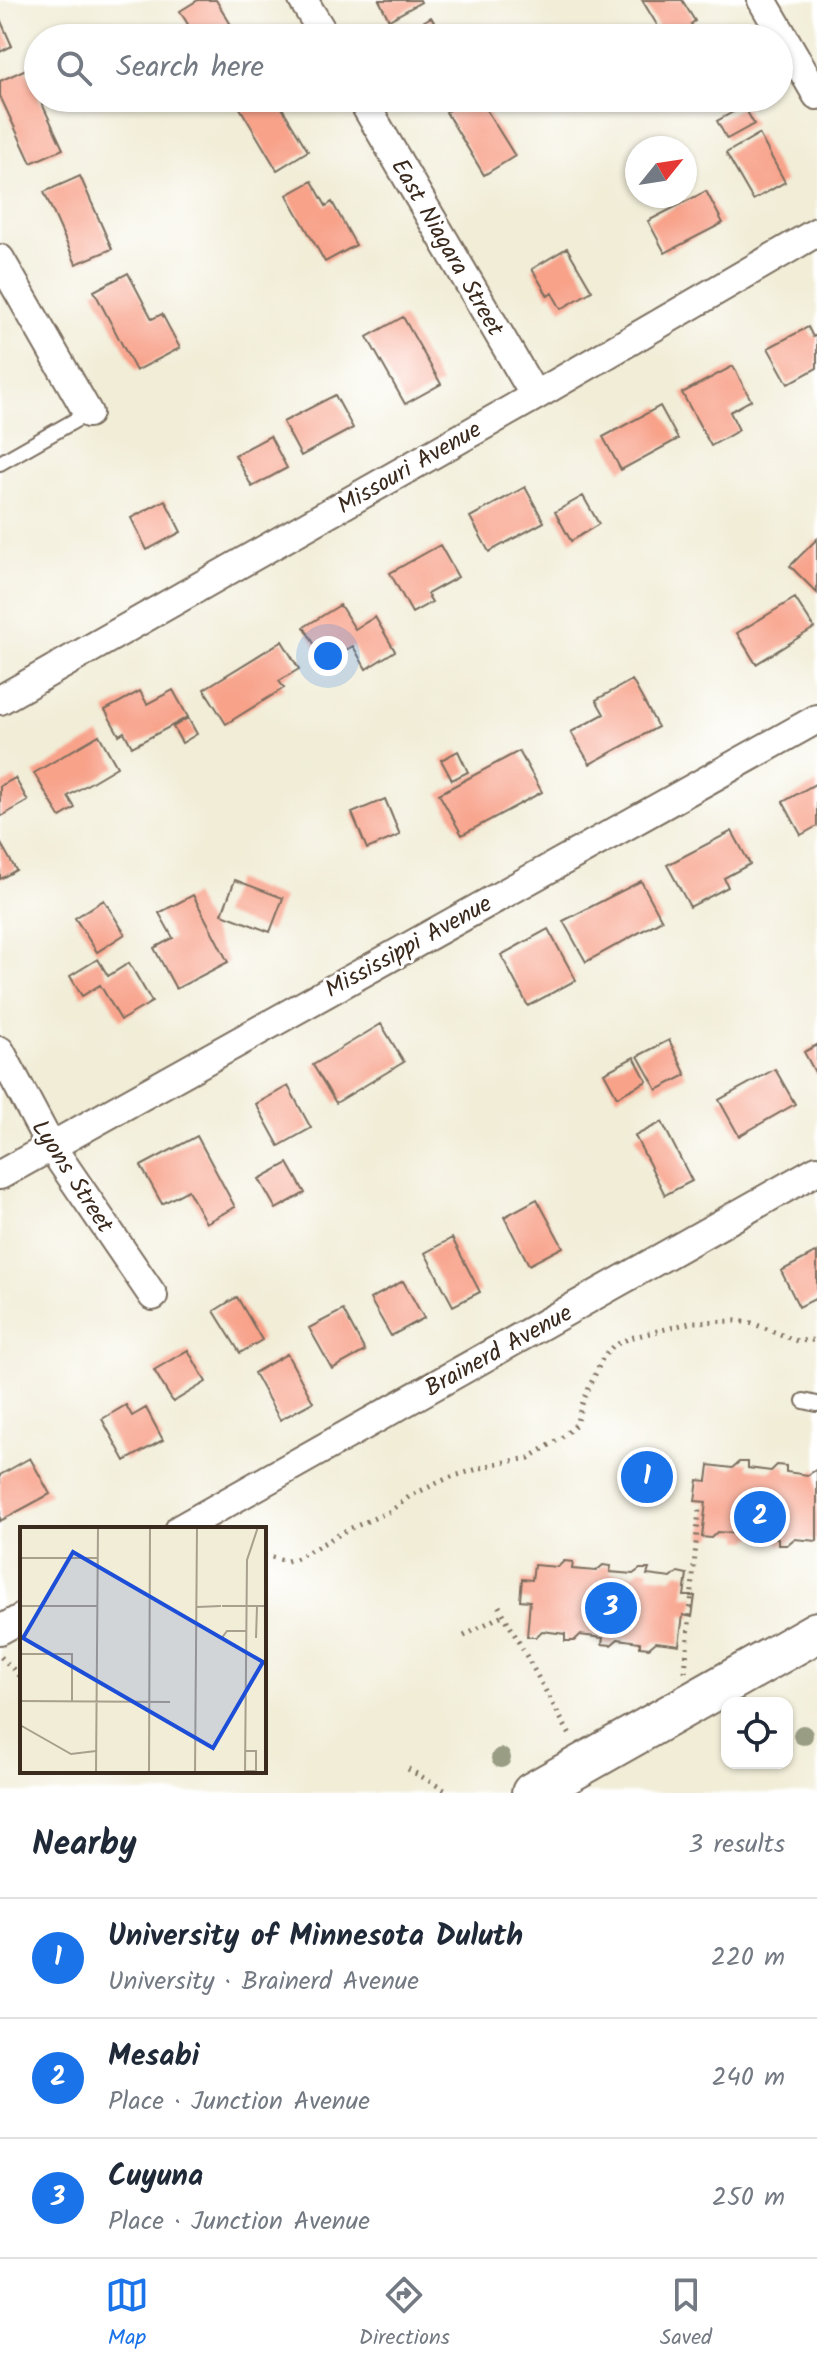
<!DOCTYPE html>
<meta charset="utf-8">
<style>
body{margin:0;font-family:Kalam,sans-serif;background:#f6f6f7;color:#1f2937}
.controls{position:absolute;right:24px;bottom:24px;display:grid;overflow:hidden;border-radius:16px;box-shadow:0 2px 6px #0004}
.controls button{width:72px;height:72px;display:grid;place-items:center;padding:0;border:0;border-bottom:2px solid #e0e1e3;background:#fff;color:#1f2937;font:40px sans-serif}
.compass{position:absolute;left:625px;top:136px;width:72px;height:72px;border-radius:50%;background:#fff;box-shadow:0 2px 6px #0004;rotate:60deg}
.you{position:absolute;left:328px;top:656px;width:28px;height:28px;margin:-20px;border:6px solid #fff;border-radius:50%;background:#1a73e8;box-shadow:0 0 0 12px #1a73e833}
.badge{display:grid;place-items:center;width:52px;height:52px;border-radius:50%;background:#1a73e8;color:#fff;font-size:26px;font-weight:700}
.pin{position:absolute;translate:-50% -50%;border:4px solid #fff;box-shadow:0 2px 8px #0006}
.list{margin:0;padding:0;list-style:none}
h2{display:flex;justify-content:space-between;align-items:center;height:104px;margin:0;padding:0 32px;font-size:34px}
h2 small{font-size:26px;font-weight:400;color:#747a83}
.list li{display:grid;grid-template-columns:52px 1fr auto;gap:24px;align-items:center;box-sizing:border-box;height:120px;padding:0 32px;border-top:2px solid #e0e1e3}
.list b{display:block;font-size:30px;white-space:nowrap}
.list p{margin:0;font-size:26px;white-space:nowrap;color:#747a83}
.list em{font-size:26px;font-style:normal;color:#747a83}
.icon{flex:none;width:44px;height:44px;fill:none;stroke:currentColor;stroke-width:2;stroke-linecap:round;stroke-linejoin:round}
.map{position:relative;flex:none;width:817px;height:1793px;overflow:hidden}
.search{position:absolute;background:#fff;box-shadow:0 2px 6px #0004;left:24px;right:24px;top:24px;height:88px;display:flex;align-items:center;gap:20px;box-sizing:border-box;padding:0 28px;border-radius:44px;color:#747a83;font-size:30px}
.sheet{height:464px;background:#fff}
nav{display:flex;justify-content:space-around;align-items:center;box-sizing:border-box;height:112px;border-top:2px solid #e0e1e3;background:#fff;font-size:22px;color:#747a83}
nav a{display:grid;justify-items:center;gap:4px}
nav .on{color:#1a73e8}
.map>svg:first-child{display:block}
</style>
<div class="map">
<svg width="817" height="1793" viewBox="0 0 817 1793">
<rect width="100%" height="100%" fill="#fff"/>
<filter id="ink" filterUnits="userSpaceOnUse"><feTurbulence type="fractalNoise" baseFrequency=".0125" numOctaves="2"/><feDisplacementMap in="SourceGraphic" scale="16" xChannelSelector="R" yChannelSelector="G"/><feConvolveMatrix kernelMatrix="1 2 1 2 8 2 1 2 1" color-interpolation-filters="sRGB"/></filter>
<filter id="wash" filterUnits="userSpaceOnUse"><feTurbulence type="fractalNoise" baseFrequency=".006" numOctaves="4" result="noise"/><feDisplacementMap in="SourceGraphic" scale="32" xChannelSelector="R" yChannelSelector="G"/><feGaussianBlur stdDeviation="1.8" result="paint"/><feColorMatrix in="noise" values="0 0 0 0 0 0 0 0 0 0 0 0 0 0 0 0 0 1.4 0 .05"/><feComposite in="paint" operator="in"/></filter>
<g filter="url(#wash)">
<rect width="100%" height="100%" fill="#f1edd7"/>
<g id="blocks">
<!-- building -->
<path fill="#f8a28a" d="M198,0H216L239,38H196L180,11Z
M379,0H420L421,2L389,20Z
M642,0H682L695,21L691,24L700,38H665Z
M431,17L444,38H401L400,36Z
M0,19L12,46L0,52Z
M26,69L63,149L31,163L0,96V81Z
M234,98H276L308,151L277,170Z
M469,98H479L515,156L484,175L446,112Z
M744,106L754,124L727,139L717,121Z
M759,134L785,182L753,200L726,153Z
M80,176L112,249L76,264L44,192Z
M312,181L326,206L332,202L356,245L325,262L287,195Z
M706,191L723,223L665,253L648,221Z
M567,248L592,291L561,309L552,293L548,296L532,269Z
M128,273L152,319L162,314L180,348L136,371L94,291Z
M403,317L441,384L405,404L367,337Z
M808,327L813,337L817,335V368L788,384L768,348Z
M733,366L751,400L730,412L739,430L711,446L682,393Z
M335,395L353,428L301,456L283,422Z
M660,406L678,439L621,470L603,437Z
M270,436L287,468L252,487L235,455Z
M525,487L544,522L489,552L470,517Z
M583,496L599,524L571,541L555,512Z
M165,500L181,532L147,550L131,518Z
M817,539V593L790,566Z
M440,545L458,577L427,594L432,602L412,613L390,573Z
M795,598L814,628L756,664L737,633Z
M340,605L355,629L375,617L395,651L366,669L353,646L325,662L304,627Z
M282,641L299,669L279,681L284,688L226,724L204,689Z
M632,680L658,727L590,764L571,732L604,714L596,700Z
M173,690L188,717L132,747L124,732L119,735L105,710L140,691L147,704Z
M188,718L197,734L182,743L173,727Z
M99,735L117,767L68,796L75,808L60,817L34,773Z
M458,751L468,772L452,780L441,760Z
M519,751L542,792L462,835L439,794Z
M15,778L28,801L0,817V786Z
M817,783V826L801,835L783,802Z
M385,799L400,835L367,849L352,813Z
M732,831L750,864L724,878L728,887L690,907L667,865Z
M0,842L16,870L0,879Z
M235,880L283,898L270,932L222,914Z
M641,881L662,920L586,962L563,921Z
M193,895L228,962L176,989L154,948L173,938L159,913Z
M104,900L125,934L97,952L75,918Z
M548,929L576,980L528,1006L501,955Z
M98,959L108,976L129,963L152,1002L121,1020L100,985L82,996L70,976Z
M381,1024L404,1062L336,1103L313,1065Z
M669,1040L686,1075L657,1090L638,1056Z
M817,1045V1076L804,1052Z
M634,1057L647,1081L617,1097L604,1073Z
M775,1069L795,1104L739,1136L719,1100Z
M288,1086L311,1128L279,1146L256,1104Z
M662,1122L692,1181L665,1195L635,1136Z
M197,1136L235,1207L206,1223L188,1190L162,1204L141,1166Z
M288,1163L305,1193L276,1209L259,1179Z
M537,1199L563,1247L529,1265L504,1217Z
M452,1238L480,1292L453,1306L425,1253Z
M817,1252V1298L799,1307L781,1271Z
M403,1281L424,1318L391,1336L370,1299Z
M237,1297L262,1340L240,1353L214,1311Z
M343,1310L365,1351L332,1369L309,1328Z
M188,1350L206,1382L173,1402L154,1370Z
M287,1354L313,1402L280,1420L254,1373Z
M126,1405L132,1416L146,1408L163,1440L125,1461L102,1419Z
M30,1458L50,1494L0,1521V1475Z
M739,1462H748V1468L771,1471L777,1465L786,1466V1472L808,1475L817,1469V1541L794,1539L787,1545H778V1538L756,1535L748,1541H740V1534L717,1532L711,1538L702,1537L706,1502L695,1501L698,1480L707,1481L709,1465L732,1468Z
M564,1561L573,1562L572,1569L596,1571L603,1565L611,1566L610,1572L633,1574L640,1569H649L647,1575L671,1578L678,1572L687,1574L684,1596H695L692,1617L683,1615L679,1645L656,1642L649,1648L640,1647V1642L618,1639L611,1645L602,1644L603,1638L580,1635L574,1641H565V1634L542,1631L536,1637H527L530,1601L520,1600L522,1579L532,1580L534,1565L558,1567Z"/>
</g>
</g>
<g filter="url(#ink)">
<use href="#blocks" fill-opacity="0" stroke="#7b6e5f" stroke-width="2"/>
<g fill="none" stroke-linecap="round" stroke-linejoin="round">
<defs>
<path id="lane" d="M0,463L88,413
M804,1401L817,1404"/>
<path id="street" d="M303,0L326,38
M762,0L817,95
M361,98L535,396
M0,259L88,413
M0,700L535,396L817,232
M0,1051L50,1145L153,1296
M0,1175L817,719
M180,1529L817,1170
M0,1630L22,1618"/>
<path id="secondary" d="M532,1793L817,1632"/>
</defs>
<!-- lane casing -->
<use href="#lane" stroke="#7b6e5f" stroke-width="18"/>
<!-- street casing -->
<use href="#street" stroke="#7b6e5f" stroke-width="32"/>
<!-- secondary casing -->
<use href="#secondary" stroke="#7b6e5f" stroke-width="44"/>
<!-- path -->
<path stroke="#7b6e5f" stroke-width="5" stroke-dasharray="2 6" stroke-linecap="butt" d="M264,1555L287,1561L297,1558L349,1529L391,1511L410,1496L448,1478L494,1464L529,1458L564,1436L576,1424L583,1401L603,1357L613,1346L630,1338L693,1322L736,1321L752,1323L797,1341L817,1340
M499,1606L571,1737
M464,1636L504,1614
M1,1657L22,1678
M685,1672L699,1509
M408,1769L450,1793"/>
<!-- lane -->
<use href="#lane" stroke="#fff" stroke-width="14"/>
<!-- street -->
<use href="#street" stroke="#fff" stroke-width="28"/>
<!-- secondary -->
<use href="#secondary" stroke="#fff" stroke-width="40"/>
</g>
<!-- trees -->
<g fill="#989d83">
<circle cx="803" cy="1735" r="10"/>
<circle cx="501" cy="1758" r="10"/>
</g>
</g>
<g text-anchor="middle" stroke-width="6" stroke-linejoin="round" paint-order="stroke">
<!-- street labels -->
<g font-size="24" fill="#3b2a1e" stroke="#fff">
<text transform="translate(448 247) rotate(60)" y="8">East Niagara Street</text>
<text transform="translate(409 467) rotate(-30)" y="8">Missouri Avenue</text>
<text transform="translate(408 946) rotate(-29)" y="8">Mississippi Avenue</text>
<text transform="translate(73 1176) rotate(57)" y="8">Lyons Street</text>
<text transform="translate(498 1350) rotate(-29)" y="8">Brainerd Avenue</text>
</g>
</g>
<!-- overview -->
<g transform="translate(20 1527)">
<rect width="246" height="246" fill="#f1edd7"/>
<path fill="none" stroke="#a89f8d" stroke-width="2" d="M0,31H78M0,79H78M202,79H246M177,80L201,79M236,111L237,80M201,112L207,104H226M0,127H52V174M0,174L150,175M0,198L51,227L76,224M225,244H236V224H225M76,246L78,0M129,246L130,0M175,246L177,0M225,246L227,33L238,0"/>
<path fill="#1d4ed8" fill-opacity="0.15" stroke="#1d4ed8" stroke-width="4" d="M53,25L243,135L193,221L3,111Z"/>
<rect width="246" height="246" fill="none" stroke="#3b2a1e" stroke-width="4"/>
</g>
</svg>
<div class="controls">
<button><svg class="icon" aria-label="locate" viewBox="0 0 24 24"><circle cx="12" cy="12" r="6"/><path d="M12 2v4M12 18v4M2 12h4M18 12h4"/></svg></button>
</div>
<svg class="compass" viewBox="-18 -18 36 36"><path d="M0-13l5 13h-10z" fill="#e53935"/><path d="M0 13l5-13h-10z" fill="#747a83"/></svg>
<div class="you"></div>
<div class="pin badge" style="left:647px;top:1477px">1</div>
<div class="pin badge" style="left:760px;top:1517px">2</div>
<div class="pin badge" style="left:611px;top:1608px">3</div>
<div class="search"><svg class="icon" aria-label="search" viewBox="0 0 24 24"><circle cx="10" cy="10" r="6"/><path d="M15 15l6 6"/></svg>Search here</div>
</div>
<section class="sheet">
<h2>Nearby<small>3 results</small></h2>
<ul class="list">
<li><span class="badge">1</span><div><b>University of Minnesota Duluth</b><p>University · Brainerd Avenue</p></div><em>220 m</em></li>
<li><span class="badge">2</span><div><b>Mesabi</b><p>Place · Junction Avenue</p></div><em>240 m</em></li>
<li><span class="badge">3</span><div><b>Cuyuna</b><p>Place · Junction Avenue</p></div><em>250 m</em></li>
</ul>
</section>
<nav>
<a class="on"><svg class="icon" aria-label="map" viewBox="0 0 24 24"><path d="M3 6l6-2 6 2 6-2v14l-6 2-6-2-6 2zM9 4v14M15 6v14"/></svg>Map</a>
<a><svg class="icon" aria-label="directions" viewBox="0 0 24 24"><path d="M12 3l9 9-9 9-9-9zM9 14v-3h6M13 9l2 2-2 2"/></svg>Directions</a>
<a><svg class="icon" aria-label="saved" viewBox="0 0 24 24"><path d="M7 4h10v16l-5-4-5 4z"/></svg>Saved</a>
</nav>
